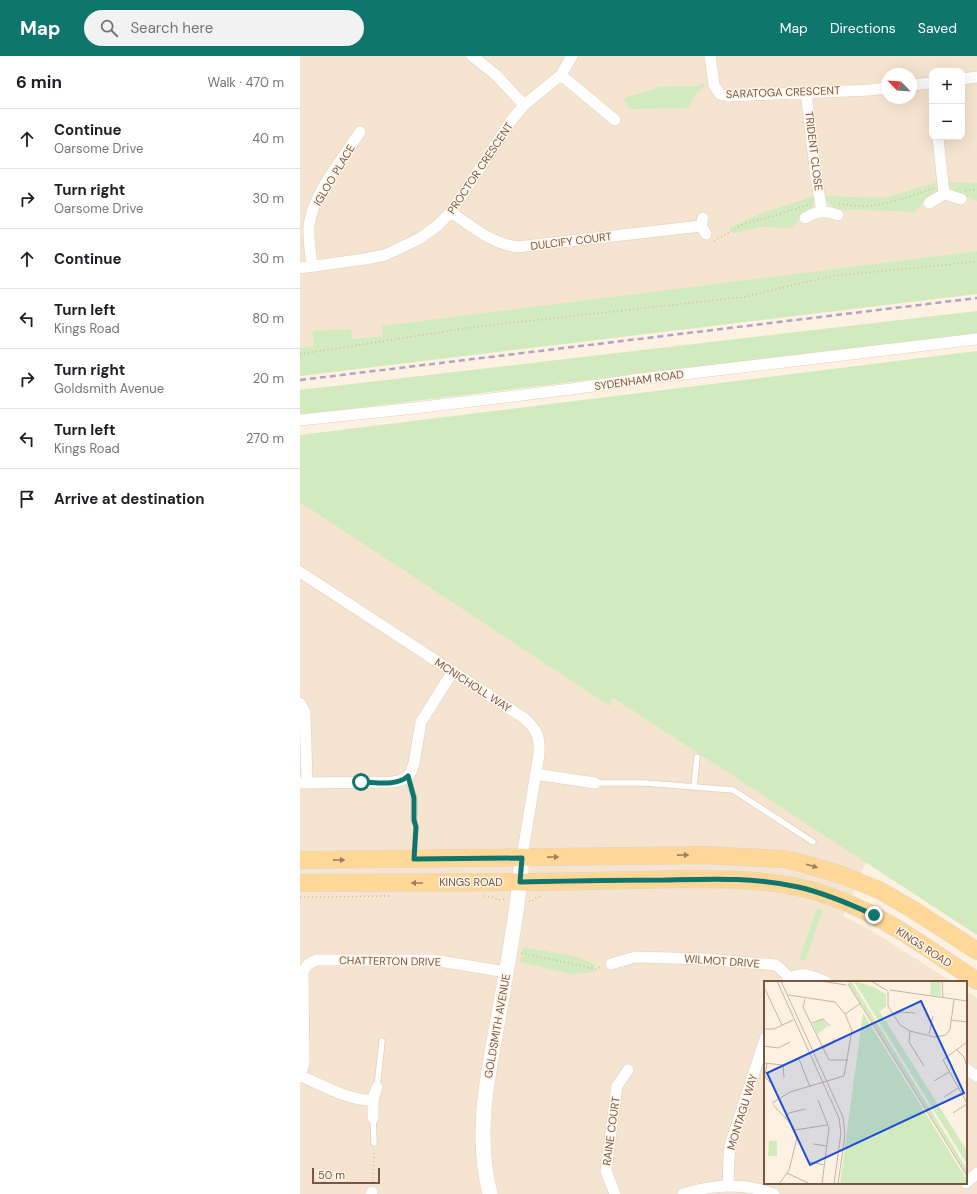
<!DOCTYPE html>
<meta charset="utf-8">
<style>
body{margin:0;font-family:"DM Sans",sans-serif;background:#f2f2f2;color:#202124}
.controls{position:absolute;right:12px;top:12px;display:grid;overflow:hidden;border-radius:8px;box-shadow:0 4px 16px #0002}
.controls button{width:36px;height:36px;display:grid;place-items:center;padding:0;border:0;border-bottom:1px solid #e0e0e0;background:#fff;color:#202124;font:20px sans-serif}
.compass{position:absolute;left:581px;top:12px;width:36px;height:36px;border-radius:50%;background:#fff;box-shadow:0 4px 16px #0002;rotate:295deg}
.scale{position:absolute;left:12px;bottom:10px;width:68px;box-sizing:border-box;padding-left:4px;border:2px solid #765747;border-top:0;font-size:11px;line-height:14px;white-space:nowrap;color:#765747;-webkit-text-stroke:3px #fff6e9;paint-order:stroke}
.stop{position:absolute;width:12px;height:12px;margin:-9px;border:3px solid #0f766e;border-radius:50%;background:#fff}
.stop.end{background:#0f766e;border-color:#fff;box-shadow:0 1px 4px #0008}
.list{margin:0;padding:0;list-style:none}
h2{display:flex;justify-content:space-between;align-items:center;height:52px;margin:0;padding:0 16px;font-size:17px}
h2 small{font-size:13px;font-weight:400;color:#757577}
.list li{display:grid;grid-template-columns:26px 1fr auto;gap:12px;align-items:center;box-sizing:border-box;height:60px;padding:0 16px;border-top:1px solid #e0e0e0}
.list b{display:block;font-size:15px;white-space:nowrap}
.list p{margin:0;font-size:13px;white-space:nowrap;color:#757577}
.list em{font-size:13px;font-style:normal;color:#757577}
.icon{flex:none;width:22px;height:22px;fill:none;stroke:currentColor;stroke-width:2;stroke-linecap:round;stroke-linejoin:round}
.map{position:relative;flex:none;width:677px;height:1138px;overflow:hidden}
header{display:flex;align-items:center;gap:24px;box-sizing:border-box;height:56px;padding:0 20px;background:#0f766e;color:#fff}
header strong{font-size:19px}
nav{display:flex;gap:22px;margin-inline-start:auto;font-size:14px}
.search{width:280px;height:36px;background:#f2f2f2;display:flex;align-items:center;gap:10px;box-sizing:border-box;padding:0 14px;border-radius:22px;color:#757577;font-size:15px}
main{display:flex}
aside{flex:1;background:#fff}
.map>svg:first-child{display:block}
</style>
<header>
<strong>Map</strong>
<div class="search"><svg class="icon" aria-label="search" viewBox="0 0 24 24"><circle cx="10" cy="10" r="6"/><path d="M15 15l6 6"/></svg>Search here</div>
<nav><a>Map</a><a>Directions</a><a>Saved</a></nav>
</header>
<main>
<aside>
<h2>6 min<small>Walk · 470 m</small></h2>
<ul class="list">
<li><svg class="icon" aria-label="ahead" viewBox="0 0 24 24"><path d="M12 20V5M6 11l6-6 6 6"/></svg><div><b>Continue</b><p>Oarsome Drive</p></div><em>40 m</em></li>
<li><svg class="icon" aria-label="right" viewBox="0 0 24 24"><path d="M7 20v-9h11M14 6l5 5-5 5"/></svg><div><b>Turn right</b><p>Oarsome Drive</p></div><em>30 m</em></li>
<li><svg class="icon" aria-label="ahead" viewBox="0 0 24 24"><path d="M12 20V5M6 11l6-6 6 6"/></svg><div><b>Continue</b></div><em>30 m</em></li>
<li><svg class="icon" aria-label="left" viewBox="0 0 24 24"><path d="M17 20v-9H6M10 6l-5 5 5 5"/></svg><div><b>Turn left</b><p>Kings Road</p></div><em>80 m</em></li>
<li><svg class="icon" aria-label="right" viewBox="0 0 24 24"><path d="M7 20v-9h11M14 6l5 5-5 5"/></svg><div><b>Turn right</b><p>Goldsmith Avenue</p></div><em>20 m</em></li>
<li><svg class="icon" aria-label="left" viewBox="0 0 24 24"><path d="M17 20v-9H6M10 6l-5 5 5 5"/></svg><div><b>Turn left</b><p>Kings Road</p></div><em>270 m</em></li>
<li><svg class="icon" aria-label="arrive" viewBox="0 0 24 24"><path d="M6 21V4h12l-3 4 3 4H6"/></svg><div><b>Arrive at destination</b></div></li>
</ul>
</aside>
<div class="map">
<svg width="677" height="1138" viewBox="0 0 677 1138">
<rect width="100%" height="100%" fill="#fdf2e1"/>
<!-- residential -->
<path fill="#f5e4cf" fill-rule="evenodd" d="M0,0H677V195L83,270V280L52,283L51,273L12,276L14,290L0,292ZM632,15H662V81H632ZM587,18H611V42H587Z
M0,438L566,806L543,860L574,876L652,926H465V1127H666V935L677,942V1138H0Z"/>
<!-- green -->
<path fill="#d1ebbf" d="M404,27L405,29L396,37L388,52L329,53L324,42L360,31L397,30Z
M638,126V133L625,143L615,156L538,153C532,150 527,147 525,140L584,142Z
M648,126L677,127V145C668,140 656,138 649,130Z
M515,140C516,155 498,160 492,172L461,171L434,177L429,172L460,158Z
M677,195V238L0,320V292L14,290L12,275L51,273L53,283L83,280L82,270Z
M677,255V277L0,359V334Z
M677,295V879L312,641L310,650L0,446V379Z
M517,852L523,854L505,905L499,903Z
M223,891L274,900L294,908L295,916L271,918L220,906Z"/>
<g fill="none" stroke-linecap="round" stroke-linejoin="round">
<defs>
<path id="lane" d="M108,721L114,743V764
M295,727H345L433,734L513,786
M394,731L397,701
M77,1031L82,985
M73,1062L74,1087"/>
<path id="street" d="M172,0L196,19L224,49
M410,0L414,29L420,38L428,40L570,34L587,32
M261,19L315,64
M662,23L677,21
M611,29L632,27
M506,36L516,121L522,155
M638,81L644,138
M629,147L644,138L661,143
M151,156C172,171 191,187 217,191L401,170
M403,162L401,170L406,178
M505,162C517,155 526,154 538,159
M12,210C11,198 8,183 9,170C13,137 42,104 60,76
M0,212L65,203L85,199L119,183L137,170L151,156L211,65L224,49L261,19L272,0
M0,364L115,352L271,333L341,323L677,283
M0,516L224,662C237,674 240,680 239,698L222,801
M0,647L5,656L7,726
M235,718L295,727
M0,727L93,726L105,723L111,716L114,707L121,666L153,615
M311,908L335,901L405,903L476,909L485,917L489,923C503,915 513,920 526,926
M666,1013L677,1020
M1,1020C21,1029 50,1045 73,1044
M0,1021L4,1007L3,919C4,910 9,907 17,904H133L206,916
M73,1062V1044L77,1031
M666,1127L677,1117
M428,1130L429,1101L430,1090L465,983
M71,1138L72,1136
M315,1138L306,1115L317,1030L328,1014
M383,1138C412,1128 445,1127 474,1138"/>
<path id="secondary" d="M190,1138C175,1080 187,1022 198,964C207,910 218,856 222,801"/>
<path id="primary" d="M0,804L404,799L483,803L501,807L542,819L579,834L612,853L677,895
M0,827C96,826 193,827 289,825C320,824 350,824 381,823C426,823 470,823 514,835C574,852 625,891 677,925"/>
</defs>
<!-- lane casing -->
<use href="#lane" stroke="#e2cebd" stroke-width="7"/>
<!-- street casing -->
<use href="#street" stroke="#e2cebd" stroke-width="12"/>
<!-- secondary casing -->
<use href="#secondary" stroke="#e9d1bc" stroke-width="16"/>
<!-- primary casing -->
<use href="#primary" stroke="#dbd3cf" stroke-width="18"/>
<!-- path -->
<path stroke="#d9b39b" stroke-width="1.5" stroke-dasharray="1 3" stroke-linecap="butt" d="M665,134H677
M539,148C546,148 553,150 561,150C586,150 610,140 634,132
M414,185L443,168L473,160L511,148
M0,298L174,271L444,241L532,220L645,209L677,205
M116,790V770
M184,840L193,841L198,844L205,843
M0,841L90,840
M229,845L231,846L237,841L241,840
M221,897L296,913L301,911
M73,1126L74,1094"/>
<!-- lane -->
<use href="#lane" stroke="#fff" stroke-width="5.5"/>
<!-- street -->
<use href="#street" stroke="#fff" stroke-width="11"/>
<!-- secondary -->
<use href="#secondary" stroke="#fff" stroke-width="15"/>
<!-- primary -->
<use href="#primary" stroke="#ffd897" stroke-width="17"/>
<!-- rail -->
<path stroke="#b5a0c7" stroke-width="2.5" stroke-dasharray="6 4" stroke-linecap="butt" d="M0,324L677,242"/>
</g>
<!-- one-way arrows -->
<defs><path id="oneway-solid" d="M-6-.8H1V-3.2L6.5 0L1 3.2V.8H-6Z"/></defs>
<g fill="#9f7e5f">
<use href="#oneway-solid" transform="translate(383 799) rotate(-1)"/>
<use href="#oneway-solid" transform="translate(253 801) rotate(-1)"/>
<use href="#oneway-solid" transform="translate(39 804) rotate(-1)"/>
<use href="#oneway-solid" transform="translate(512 810) rotate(16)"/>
<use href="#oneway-solid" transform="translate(117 827) rotate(180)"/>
</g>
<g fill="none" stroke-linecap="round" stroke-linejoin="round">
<!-- route -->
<path stroke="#0f766e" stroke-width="5" d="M61,726C75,726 96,731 108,720L114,742V764L116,771L114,803L222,802L220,826C268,825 317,824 365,824C410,823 454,821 498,831C525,837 550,848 574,859"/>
</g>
<g text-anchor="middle" stroke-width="3" stroke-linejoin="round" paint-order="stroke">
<!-- street labels -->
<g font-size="11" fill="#765747" stroke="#fff6e9">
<text transform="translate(483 36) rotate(-2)" y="4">SARATOGA CRESCENT</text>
<text transform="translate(514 95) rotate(83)" y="4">TRIDENT CLOSE</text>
<text transform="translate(180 112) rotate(-56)" y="4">PROCTOR CRESCENT</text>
<text transform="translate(34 119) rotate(-59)" y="4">IGLOO PLACE</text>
<text transform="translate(271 185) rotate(-7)" y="4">DULCIFY COURT</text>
<text transform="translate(339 324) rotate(-8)" y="4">SYDENHAM ROAD</text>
<text transform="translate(173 629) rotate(33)" y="4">MCNICHOLL WAY</text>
<text x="171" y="830">KINGS ROAD</text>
<text transform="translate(624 891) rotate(33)" y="4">KINGS ROAD</text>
<text transform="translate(90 905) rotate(1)" y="4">CHATTERTON DRIVE</text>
<text transform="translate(422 905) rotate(4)" y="4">WILMOT DRIVE</text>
<text transform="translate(197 970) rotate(-80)" y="4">GOLDSMITH AVENUE</text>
<text transform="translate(442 1056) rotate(-73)" y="4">MONTAGU WAY</text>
<text transform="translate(311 1075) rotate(-82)" y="4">RAINE COURT</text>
</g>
</g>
<!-- overview -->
<g transform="translate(464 925)">
<rect width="203" height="203" fill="#fdf2e1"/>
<path d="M83,0H87L100,21L203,188V194ZM90,0L109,6L122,13V26L115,30L119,36L117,37L121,39L203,170V183ZM167,0H176L177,15L166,14ZM99,32L203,199V203H76ZM58,38L64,45L53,53L49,43ZM5,160H13V175H4Z" fill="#d1ebbf"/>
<path fill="none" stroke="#c7b4a3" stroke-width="1" d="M13,0L75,137L77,152L70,203M17,0L79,136L81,154L74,203M57,0L82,4M107,0L124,10M178,0L179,17M84,3L203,195M1,8L18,44M126,9L203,20M124,11V25L136,44L146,50L171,56L182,54L186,48L190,19M24,14L71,21L81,33M41,18L39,26L65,79H84M130,34L137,31L151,32M187,39L203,41M48,42L59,38L66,45M0,48H10L29,39M146,50L145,61L160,85M165,53L169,35M203,61L179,79L203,122M0,65L14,67L26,61M59,67L69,62L70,58M192,68L200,76L203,86M0,82L19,84L35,78L46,106M3,82L1,95L6,102M19,84L20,96M170,100L185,91M180,116L194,107M54,119L65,147L58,203M8,122L26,111L80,95L88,49L81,33L97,22M9,124L29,145L33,157L25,189L15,203M189,132L203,123M21,137L25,132L41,128M31,149L63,144M49,163L63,165M46,181L61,184M23,192L46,203"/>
<path fill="#1d4ed8" fill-opacity="0.15" stroke="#1d4ed8" stroke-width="2" d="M157,20L200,112L46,184L3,92Z"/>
<rect width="203" height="203" fill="none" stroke="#765747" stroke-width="2"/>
</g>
</svg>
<div class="controls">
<button>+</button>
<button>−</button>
</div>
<svg class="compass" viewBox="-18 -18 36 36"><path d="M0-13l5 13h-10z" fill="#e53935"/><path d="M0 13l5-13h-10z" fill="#757577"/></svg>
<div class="scale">50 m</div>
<div class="stop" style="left:61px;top:726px"></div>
<div class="stop end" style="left:574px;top:859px"></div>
</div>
</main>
